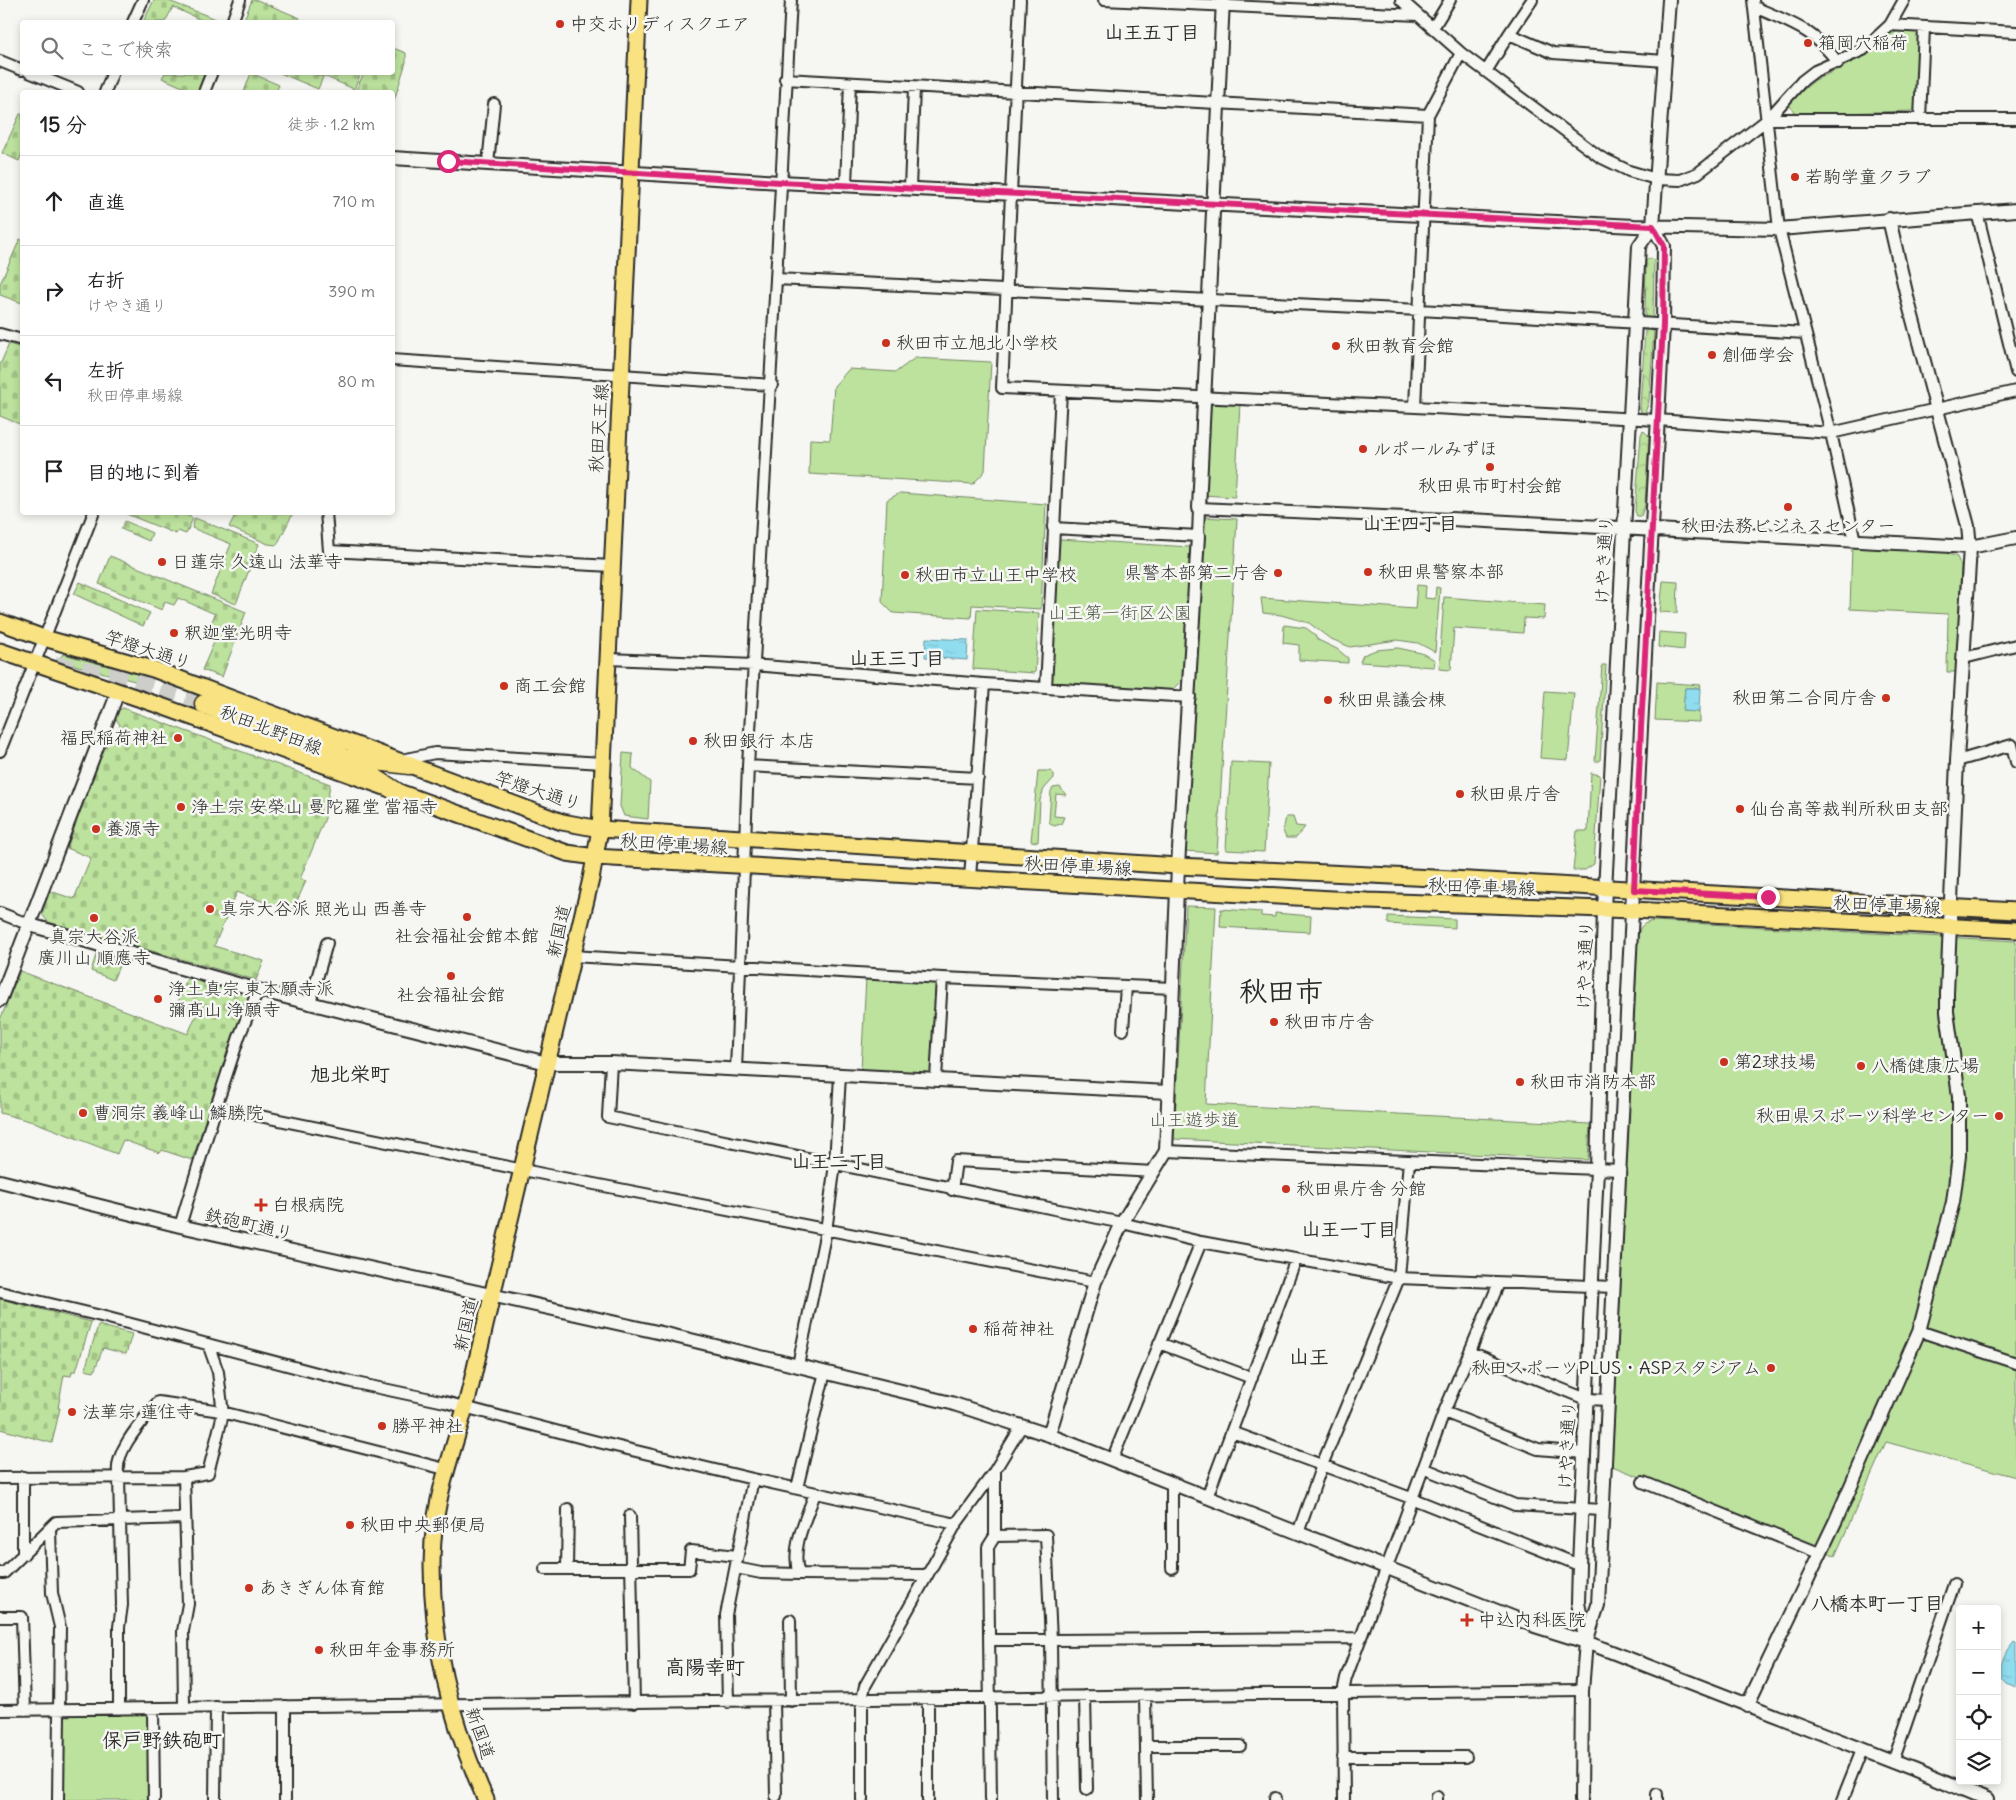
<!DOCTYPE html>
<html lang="ja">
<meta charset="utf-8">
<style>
body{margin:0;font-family:Delius,"Klee One",sans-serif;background:#f6f6f6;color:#202124}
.controls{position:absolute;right:15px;bottom:15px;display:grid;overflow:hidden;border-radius:5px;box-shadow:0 2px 8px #0003}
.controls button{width:45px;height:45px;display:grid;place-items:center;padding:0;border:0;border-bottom:1px solid #e0e0e0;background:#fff;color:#202124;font:25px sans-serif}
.stop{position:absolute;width:15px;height:15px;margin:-11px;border:4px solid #db2777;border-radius:50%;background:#fff}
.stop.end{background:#db2777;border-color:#fff;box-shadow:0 1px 5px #0008}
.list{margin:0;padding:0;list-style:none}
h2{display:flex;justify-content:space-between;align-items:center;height:65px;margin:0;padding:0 20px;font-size:21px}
h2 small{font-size:16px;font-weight:400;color:#757577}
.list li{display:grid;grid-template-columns:32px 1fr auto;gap:15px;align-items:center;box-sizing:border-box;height:90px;padding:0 20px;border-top:1px solid #e0e0e0}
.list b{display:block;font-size:19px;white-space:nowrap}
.list p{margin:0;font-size:16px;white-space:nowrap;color:#757577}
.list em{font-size:16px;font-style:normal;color:#757577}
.icon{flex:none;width:28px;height:28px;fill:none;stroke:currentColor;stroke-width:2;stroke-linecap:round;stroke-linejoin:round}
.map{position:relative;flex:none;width:2016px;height:1800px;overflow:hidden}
.search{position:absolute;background:#fff;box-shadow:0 2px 8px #0003;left:20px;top:20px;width:375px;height:55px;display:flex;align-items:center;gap:12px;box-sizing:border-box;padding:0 18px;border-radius:5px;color:#757577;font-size:19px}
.panel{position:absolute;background:#fff;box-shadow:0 2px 8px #0003;left:20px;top:90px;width:375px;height:425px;border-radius:5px}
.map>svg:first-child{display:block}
</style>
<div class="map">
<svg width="2016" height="1800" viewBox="0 0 2016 1800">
<defs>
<pattern id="forest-crowns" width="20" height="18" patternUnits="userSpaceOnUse" patternTransform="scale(1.25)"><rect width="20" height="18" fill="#bce29d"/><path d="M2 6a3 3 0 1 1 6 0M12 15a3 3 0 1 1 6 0" fill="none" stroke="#a2c287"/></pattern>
<pattern id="cemetery-stones" width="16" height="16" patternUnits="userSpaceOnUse" patternTransform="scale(1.25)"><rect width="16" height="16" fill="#bce29d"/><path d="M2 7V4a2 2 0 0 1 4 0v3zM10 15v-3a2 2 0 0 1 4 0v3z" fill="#a2c287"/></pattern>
<pattern id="water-ripples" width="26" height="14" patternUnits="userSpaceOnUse" patternTransform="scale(1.25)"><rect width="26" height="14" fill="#90ddef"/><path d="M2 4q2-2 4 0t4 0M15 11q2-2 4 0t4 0" fill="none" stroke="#7cbecd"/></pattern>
</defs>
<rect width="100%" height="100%" fill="#f6f6f2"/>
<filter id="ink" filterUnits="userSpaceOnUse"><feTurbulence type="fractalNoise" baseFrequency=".02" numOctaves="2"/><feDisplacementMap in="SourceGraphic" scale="10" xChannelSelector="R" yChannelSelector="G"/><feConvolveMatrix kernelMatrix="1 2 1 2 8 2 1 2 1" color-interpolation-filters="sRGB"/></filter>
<g filter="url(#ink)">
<!-- green -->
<path fill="#bce29d" stroke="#748664" d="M1899,31H1916L1919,35L1917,107L1914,111L1800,114L1794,112L1790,106V101L1815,80L1849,64L1890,34Z
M915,358L991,362L985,471L973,484L809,474L810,439L830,440L834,386L849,369L896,372Z
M1208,402L1240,404L1235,497L1203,495Z
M900,493L1046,504L1041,609L972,605L971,618L893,613L882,602L887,500Z
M1203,517L1237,519L1217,853L1184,851Z
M1059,539L1190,547L1183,679L1170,692L1050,685Z
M1852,546L1944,552L1957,557L1961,566L1956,672H1947L1948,614L1850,609Z
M1663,581L1678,582L1677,613L1660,612Z
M1417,585L1426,586L1425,598L1435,599L1436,587L1440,588L1435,652L1418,643L1397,640L1350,647L1329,638L1309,623L1281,615L1263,613L1261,598L1415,609Z
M1444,597L1545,605L1544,619L1524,618L1523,633L1454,628L1451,670L1439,669Z
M977,609L1039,613L1035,673L973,669Z
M1284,625L1306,628L1314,634L1318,640L1337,649L1348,658V663L1299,660V645L1283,643Z
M1659,632L1685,634L1684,650L1658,647Z
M1398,648L1421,653L1435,660L1434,667L1360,662L1363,655L1376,650Z
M63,654L145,676L142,683L63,662L59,659Z
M1602,665H1606L1600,761H1595Z
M1657,682L1701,685L1700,688H1685L1683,711L1699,712V722L1655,720Z
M1545,691L1574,693L1568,760L1540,758Z
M623,753L633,754L632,768L650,782L648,819L624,816L620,806Z
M1231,762L1269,764L1264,852L1226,850Z
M1038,771H1050L1054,774V778L1044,789L1040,800L1038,842L1031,841Z
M1591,773L1600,775L1594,864L1585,870H1573L1577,831H1588Z
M1060,787L1066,795L1056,794L1054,816L1064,817L1061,824L1054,826L1049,822L1051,791L1053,788Z
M1286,817H1293L1296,826L1305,827L1296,838H1286L1283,831Z
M1186,906L1216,907L1206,1104L1590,1124L1588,1160L1174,1139Z
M1221,909L1261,912V916L1275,917V913L1311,916L1310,932L1220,927Z
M1388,916L1455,919V928L1388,924Z
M1654,921L2016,941V1477L1886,1442L1835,1556L1821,1548L1612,1466L1638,937C1639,926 1643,923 1654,921Z
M866,978L937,982L932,1073L861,1070Z
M61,1714H145L148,1718L149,1800H61Z"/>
<!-- forest -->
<path fill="url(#forest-crowns)" stroke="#748664" d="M1650,258L1654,260L1653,317L1651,321H1648L1645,316L1646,260Z
M1647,326L1654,332L1649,401L1645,413L1641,412L1640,407L1645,331Z
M1643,430L1649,436L1645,505L1641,516H1637L1635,511L1641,435Z"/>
<!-- cemetery -->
<path fill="url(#cemetery-stones)" stroke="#748664" d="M154,0H166L224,22H201V20L173,7L165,22H143Z
M252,0H257L300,18L298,22H243Z
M393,48L406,53V62L393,104L392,92H355L364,73L392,72Z
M165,73H206L199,92H194L162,78Z
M251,73L279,85L276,92H244Z
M280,73H311L323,77L318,89Z
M317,73H361L354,89Z
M20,114H22V153L19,161L2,153Z
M20,239L22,240V303L0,295V284Z
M9,344L22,348V425L0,416V365Z
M124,513H181L193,518L186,534L178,531L176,534Z
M236,513V512L293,513L277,545L268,544L229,527Z
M195,518L259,544L236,604L211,594L231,544L192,528Z
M125,521L152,533L149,541L121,529Z
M110,556L246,612L222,677L202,670L216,638L207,634L215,614L178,598L174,605L165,602L162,610L99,584Z
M80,582L150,613L143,626L74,594Z
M123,708L330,784L325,818L300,879L306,881L292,912L237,892L214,946L264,961L256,980L48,922L42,914L50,891L74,899L91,858L67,848L106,740L116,736L120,725L114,716L115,712Z
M97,952L122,959L113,980L91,971Z
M20,971L188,1034L196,1015L176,1008L187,978L250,996L251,1000L223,1071L192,1160L162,1150L160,1153L123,1140L117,1154L37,1123L0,1113V1020Z
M0,1299L91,1322L76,1371H72L71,1376L64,1375L58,1408H60L52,1443L0,1429Z
M98,1325L132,1334L126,1354L103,1348L94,1372L85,1370Z"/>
<!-- water -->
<path fill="url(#water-ripples)" stroke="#6896a1" d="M926,638L968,640L967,660L925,657Z
M1685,688H1700L1699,712L1683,711Z
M2014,1642L2016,1643V1687L2006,1683L2001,1678C2001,1665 2005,1652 2014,1642Z"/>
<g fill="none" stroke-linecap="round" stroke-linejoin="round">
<!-- motorway-tunnel -->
<path stroke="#cdcdca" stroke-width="18" stroke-dasharray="18 9" stroke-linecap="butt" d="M55,665L118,678L204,704"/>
<defs>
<path id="minor" d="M791,0L776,279L1420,310L1805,333
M1020,0L1002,388L1415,407L1658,420L1831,433L2016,391
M1104,0L1418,15
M1401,0L1461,53L1600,157L1629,171L1656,179L1680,180L1698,173L1768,119L1802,81L1815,71L1863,50L1890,25L1904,0
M1753,0L1779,229L1831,433L1855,541
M1755,7C1792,24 1813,28 1838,63
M133,22L143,0
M232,22L240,0
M1890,25L2016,32
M1433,28L1450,0
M1509,34L1532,0
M0,61L22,70
M1487,70L1509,34L1553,53L1665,61
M29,72L78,92
M785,79L1428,115
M105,92L113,72
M204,92L212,72
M1768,119H2016
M1920,119L1924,28
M488,164L494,104
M846,185L850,83
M910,188L914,88
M1977,212L2016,372
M0,334L22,340
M392,360L772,385
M1415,407L1428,115L1461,53
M326,512L329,551L612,566
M1053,528L1198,536L1199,508L1451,519
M1964,658L2016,645
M608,659L754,665L984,684L1190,697
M1046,688L1061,391
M0,751L94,512
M401,760L435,753L603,763
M1957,761L2012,745L2016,762
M748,766L978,778
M970,878L984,684
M0,913L30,925
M572,956L942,978L1173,988
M310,1003L327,943
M1123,1030L1126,986
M611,1063L608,1117L1122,1223L1201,1242L1399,1278L1614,1287
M736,1070L748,766L776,279
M936,1079L942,978
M216,1107L239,1037L258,990
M1166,1151L1620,1170
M952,1190L956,1161L1154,1172
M180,1226L216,1107L548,1175L1095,1282
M0,1292L97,1315L351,1382L445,1402L594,1441L753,1479L956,1524
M1919,1331L2016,1363
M1159,1343L1252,1378
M1470,1352L1586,1399L1608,1400
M798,1365L826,1231L835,1164L840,1075
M1444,1412L1538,1449L1584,1453
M1232,1432L1411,1498L1579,1565
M1112,1460L1201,1242
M1423,1468L1515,1505L1602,1510
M184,1477L188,1604L183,1631L184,1707
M0,1478L184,1477L208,1473L223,1414L218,1372L208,1344
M1643,1482L1819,1553
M1172,1483V1568
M797,1488L825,1372
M815,1493C806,1519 790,1548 799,1574L926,1575
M1207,1497L1296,1259
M630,1516L634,1703
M50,1530L52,1593L60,1627L58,1800
M1298,1533L1322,1465L1399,1278L1409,1161
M23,1555V1477
M567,1568L568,1509
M736,1568L761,1573L799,1574
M545,1569H689L691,1551L737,1556
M0,1573H4L56,1522L185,1518
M0,1617H22L25,1710
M790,1620L791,1701
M989,1640H1051L1046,1535L995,1536
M1085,1696L1087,1789
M1145,1696L1147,1800
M928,1698V1800
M774,1701L776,1796
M728,1702L726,1615L753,1479
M285,1706V1800
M153,1708L154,1800
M119,1709V1627L122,1605L119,1477C111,1454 144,1419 158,1402L214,1410L445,1469
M0,1710L1582,1690
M1146,1746H1240
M1343,1757H1466
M1893,1762L1954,1584
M1657,1794V1800
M1437,1797V1800
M1275,1798V1800
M215,1800L216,1707
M862,1800V1699L865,1686L956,1524L992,1475L1021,1427
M991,1800L988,1547L995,1536V1471
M1053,1800L1051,1640L1361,1638
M1344,1800L1343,1692L1346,1678L1444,1412L1499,1283
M1842,1800L1862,1750"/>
<path id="tertiary" d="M392,158L780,182L1634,226L1779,229L2016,210
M1199,508L1223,0
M1451,519L1970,547L2016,538
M30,925L258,990L547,1063H611L1168,1092
M0,1000L118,692
M0,1181L180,1226L666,1334L951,1403L1049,1435L1535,1626L1586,1642L1913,1769L1987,1800
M1049,1435L1095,1282L1122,1223L1166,1151L1178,866L1198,536
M1586,1642L1598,1605L1641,728L1663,325L1664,246L1653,226
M1747,1706L1836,1520L1919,1331L1953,1202L1959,1156V1096L1947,1012V993L1957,761L1970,547L1968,526L1908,301L1889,219
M1581,1800L1582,1690L1586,1642L1578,1603L1579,1565L1597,1169L1604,909L1639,246L1653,226L1669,0"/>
<path id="primary" d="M0,622L44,638L153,669L562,822L600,829L1178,866L1434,878L2016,911
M0,651L164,707L567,853L595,857L1367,901L1633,910L2016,930
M486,1800C452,1726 432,1647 432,1565C432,1504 449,1465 465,1408C471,1388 475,1367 480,1347C517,1191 553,1035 591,879L600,829L639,0"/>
<path id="motorway" d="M204,704L339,755L397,792
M352,758L409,765"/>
</defs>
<!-- minor casing -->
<use href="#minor" stroke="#2b2b2b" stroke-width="14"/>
<!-- tertiary casing -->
<use href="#tertiary" stroke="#2b2b2b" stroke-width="16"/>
<!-- primary casing -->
<use href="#primary" stroke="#2b2b2b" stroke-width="19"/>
<!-- motorway casing -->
<use href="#motorway" stroke="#2b2b2b" stroke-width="21"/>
<!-- minor -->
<use href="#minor" stroke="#f6f6f2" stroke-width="10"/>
<!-- tertiary -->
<use href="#tertiary" stroke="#f6f6f2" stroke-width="12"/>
<!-- primary -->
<use href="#primary" stroke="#f8e281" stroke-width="15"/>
<!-- motorway -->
<use href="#motorway" stroke="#f8e281" stroke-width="18"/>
</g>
</g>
<g fill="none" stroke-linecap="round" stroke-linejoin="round" filter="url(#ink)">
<!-- route -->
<path stroke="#db2777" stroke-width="6" d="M448,161L780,182L1653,226L1664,246L1663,325L1641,728L1634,890L1768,897"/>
</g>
<!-- markers -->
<g fill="#c8321e" stroke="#f6f6f2" stroke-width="2">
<circle cx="560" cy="24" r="5"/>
<circle cx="1808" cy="43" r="5"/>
<circle cx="1795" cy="177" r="5"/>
<circle cx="886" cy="343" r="5"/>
<circle cx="1336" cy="346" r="5"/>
<circle cx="1712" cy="355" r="5"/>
<circle cx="1363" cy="449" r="5"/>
<circle cx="1490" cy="467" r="5"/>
<circle cx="1788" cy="507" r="5"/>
<circle cx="162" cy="562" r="5"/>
<circle cx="1368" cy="572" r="5"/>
<circle cx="1278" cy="573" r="5"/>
<circle cx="905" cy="575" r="5"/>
<circle cx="174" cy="633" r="5"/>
<circle cx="504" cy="686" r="5"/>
<circle cx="1886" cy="698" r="5"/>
<circle cx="1328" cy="700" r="5"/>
<circle cx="178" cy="738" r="5"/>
<circle cx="693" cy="741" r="5"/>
<circle cx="1460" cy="794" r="5"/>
<circle cx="181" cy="807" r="5"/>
<circle cx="1740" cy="809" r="5"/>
<circle cx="96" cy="829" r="5"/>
<circle cx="210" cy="909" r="5"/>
<circle cx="467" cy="917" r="5"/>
<circle cx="94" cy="918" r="5"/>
<circle cx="451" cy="976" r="5"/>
<circle cx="158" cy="999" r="5"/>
<circle cx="1274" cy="1022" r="5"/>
<circle cx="1724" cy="1062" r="5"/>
<circle cx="1861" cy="1066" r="5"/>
<circle cx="1520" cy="1082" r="5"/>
<circle cx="83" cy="1113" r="5"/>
<circle cx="1999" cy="1116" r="5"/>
<circle cx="1286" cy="1189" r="5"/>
<path d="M258.5 1197.5h5v5h5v5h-5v5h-5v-5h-5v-5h5z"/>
<circle cx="973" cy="1329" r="5"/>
<circle cx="1771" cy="1368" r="5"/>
<circle cx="72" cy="1412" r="5"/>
<circle cx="382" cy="1426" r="5"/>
<circle cx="350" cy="1525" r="5"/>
<circle cx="249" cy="1588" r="5"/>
<path d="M1464.5 1612.5h5v5h5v5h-5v5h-5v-5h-5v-5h5z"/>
<circle cx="319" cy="1650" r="5"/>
</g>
<g text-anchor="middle" stroke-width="5" stroke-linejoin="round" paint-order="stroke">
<!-- poi labels -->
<g font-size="18" fill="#2b2b2b" stroke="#f6f6f2" text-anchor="start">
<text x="570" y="30">中交ホリディスクエア</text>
<text x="1818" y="49">箱岡穴稲荷</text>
<text x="1805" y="183">若駒学童クラブ</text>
<text x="896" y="349">秋田市立旭北小学校</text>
<text x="1346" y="352">秋田教育会館</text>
<text x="1722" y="361">創価学会</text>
<text x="1373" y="455">ルポールみずほ</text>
<text x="1490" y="492" text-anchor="middle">秋田県市町村会館</text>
<text x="1788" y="532" text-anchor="middle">秋田法務ビジネスセンター</text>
<text x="172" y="568">日蓮宗 久遠山 法華寺</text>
<text x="1378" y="578">秋田県警察本部</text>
<text x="1268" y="579" text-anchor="end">県警本部第二庁舎</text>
<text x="915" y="581">秋田市立山王中学校</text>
<text x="184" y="639">釈迦堂光明寺</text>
<text x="514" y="692">商工会館</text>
<text x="1876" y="704" text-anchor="end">秋田第二合同庁舎</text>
<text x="1338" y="706">秋田県議会棟</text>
<text x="168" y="744" text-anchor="end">福民稲荷神社</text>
<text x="703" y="747">秋田銀行 本店</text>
<text x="1470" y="800">秋田県庁舎</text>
<text x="191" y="813">浄土宗 安榮山 曼陀羅堂 當福寺</text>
<text x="1750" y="815">仙台高等裁判所秋田支部</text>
<text x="106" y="835">養源寺</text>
<text x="220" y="915">真宗大谷派 照光山 西善寺</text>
<text x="467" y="942" text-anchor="middle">社会福祉会館本館</text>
<text x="94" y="943" text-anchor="middle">真宗大谷派<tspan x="94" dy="21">廣川山 順應寺</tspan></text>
<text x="168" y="995">浄土真宗 東本願寺派<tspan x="168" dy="21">彌髙山 浄願寺</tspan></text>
<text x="451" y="1001" text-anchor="middle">社会福祉会館</text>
<text x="1284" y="1028">秋田市庁舎</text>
<text x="1734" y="1068">第2球技場</text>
<text x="1871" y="1072">八橋健康広場</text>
<text x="1530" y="1088">秋田市消防本部</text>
<text x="93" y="1119">曹洞宗 義峰山 鱗勝院</text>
<text x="1989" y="1122" text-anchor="end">秋田県スポーツ科学センター</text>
<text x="1296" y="1195">秋田県庁舎 分館</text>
<text x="272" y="1211">白根病院</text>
<text x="983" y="1335">稲荷神社</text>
<text x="1761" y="1374" text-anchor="end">秋田スポーツPLUS・ASPスタジアム</text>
<text x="82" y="1418">法華宗 蓮住寺</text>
<text x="392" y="1432">勝平神社</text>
<text x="360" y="1531">秋田中央郵便局</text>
<text x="259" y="1594">あきぎん体育館</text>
<text x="1478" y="1626">中込内科医院</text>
<text x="329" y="1656">秋田年金事務所</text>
</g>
<!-- street labels -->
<g font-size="18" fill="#2b2b2b" stroke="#f6f6f2">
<text transform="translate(599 428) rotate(-86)" y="6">秋田天王線</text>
<text transform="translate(1604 560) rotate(-87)" y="6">けやき通り</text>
<text transform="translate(148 650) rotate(18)" y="6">竿燈大通り</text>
<text transform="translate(271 730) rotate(21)" y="6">秋田北野田線</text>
<text transform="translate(538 791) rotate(18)" y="6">竿燈大通り</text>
<text transform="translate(674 844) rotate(4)" y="6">秋田停車場線</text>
<text transform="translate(1078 866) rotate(3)" y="6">秋田停車場線</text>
<text transform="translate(1482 887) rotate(2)" y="6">秋田停車場線</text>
<text transform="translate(1887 905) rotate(3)" y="6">秋田停車場線</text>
<text transform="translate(559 931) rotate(-77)" y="6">新国道</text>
<text transform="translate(1585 965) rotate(-88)" y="6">けやき通り</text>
<text transform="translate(249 1224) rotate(13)" y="6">鉄砲町通り</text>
<text transform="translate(466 1325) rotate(-77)" y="6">新国道</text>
<text transform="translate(1567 1445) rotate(-87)" y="6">けやき通り</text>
<text transform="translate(480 1733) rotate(71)" y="6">新国道</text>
</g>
<!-- park labels -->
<g font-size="18" fill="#4f5948" stroke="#f6f6f2">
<text x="1120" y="619">山王第一街区公園</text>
<text x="1194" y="1126">山王遊歩道</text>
</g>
<!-- neighbourhood labels -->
<g font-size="19" font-weight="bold" fill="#2b2b2b" stroke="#f6f6f2">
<text x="1152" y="39">山王五丁目</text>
<text x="1410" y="530">山王四丁目</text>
<text x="897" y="665">山王三丁目</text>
<text x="839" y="1168">山王二丁目</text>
<text x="1349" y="1236">山王一丁目</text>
<text x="1877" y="1610">八橋本町一丁目</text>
</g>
<!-- quarter labels -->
<g font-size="20" font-weight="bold" fill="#2b2b2b" stroke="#f6f6f2">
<text x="350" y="1081">旭北栄町</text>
<text x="1309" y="1364">山王</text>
<text x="705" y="1674">高陽幸町</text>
<text x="162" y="1747">保戸野鉄砲町</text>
</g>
<!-- town labels -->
<g font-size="28" font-weight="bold" fill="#2b2b2b" stroke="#f6f6f2">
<text x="1281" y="1001">秋田市</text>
</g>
</g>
</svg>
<div class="controls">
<button>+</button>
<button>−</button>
<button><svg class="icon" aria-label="locate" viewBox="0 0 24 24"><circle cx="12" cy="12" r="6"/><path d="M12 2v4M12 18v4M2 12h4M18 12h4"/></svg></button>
<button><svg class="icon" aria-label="layers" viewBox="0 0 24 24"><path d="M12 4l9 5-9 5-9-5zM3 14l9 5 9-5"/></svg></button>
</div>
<div class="stop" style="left:448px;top:161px"></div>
<div class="stop end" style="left:1768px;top:897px"></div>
<div class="search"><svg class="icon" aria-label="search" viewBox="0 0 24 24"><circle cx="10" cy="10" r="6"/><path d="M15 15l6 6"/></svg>ここで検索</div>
<section class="panel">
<h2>15 分<small>徒歩 · 1.2 km</small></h2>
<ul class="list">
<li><svg class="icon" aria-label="ahead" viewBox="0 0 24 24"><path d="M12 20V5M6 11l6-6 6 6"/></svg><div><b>直進</b></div><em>710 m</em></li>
<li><svg class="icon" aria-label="right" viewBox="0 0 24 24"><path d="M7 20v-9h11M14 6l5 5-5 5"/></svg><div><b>右折</b><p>けやき通り</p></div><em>390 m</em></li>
<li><svg class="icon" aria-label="left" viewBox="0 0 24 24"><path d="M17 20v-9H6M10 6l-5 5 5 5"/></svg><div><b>左折</b><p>秋田停車場線</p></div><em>80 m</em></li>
<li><svg class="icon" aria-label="arrive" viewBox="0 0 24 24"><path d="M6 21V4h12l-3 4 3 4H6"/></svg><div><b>目的地に到着</b></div></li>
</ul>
</section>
</div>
